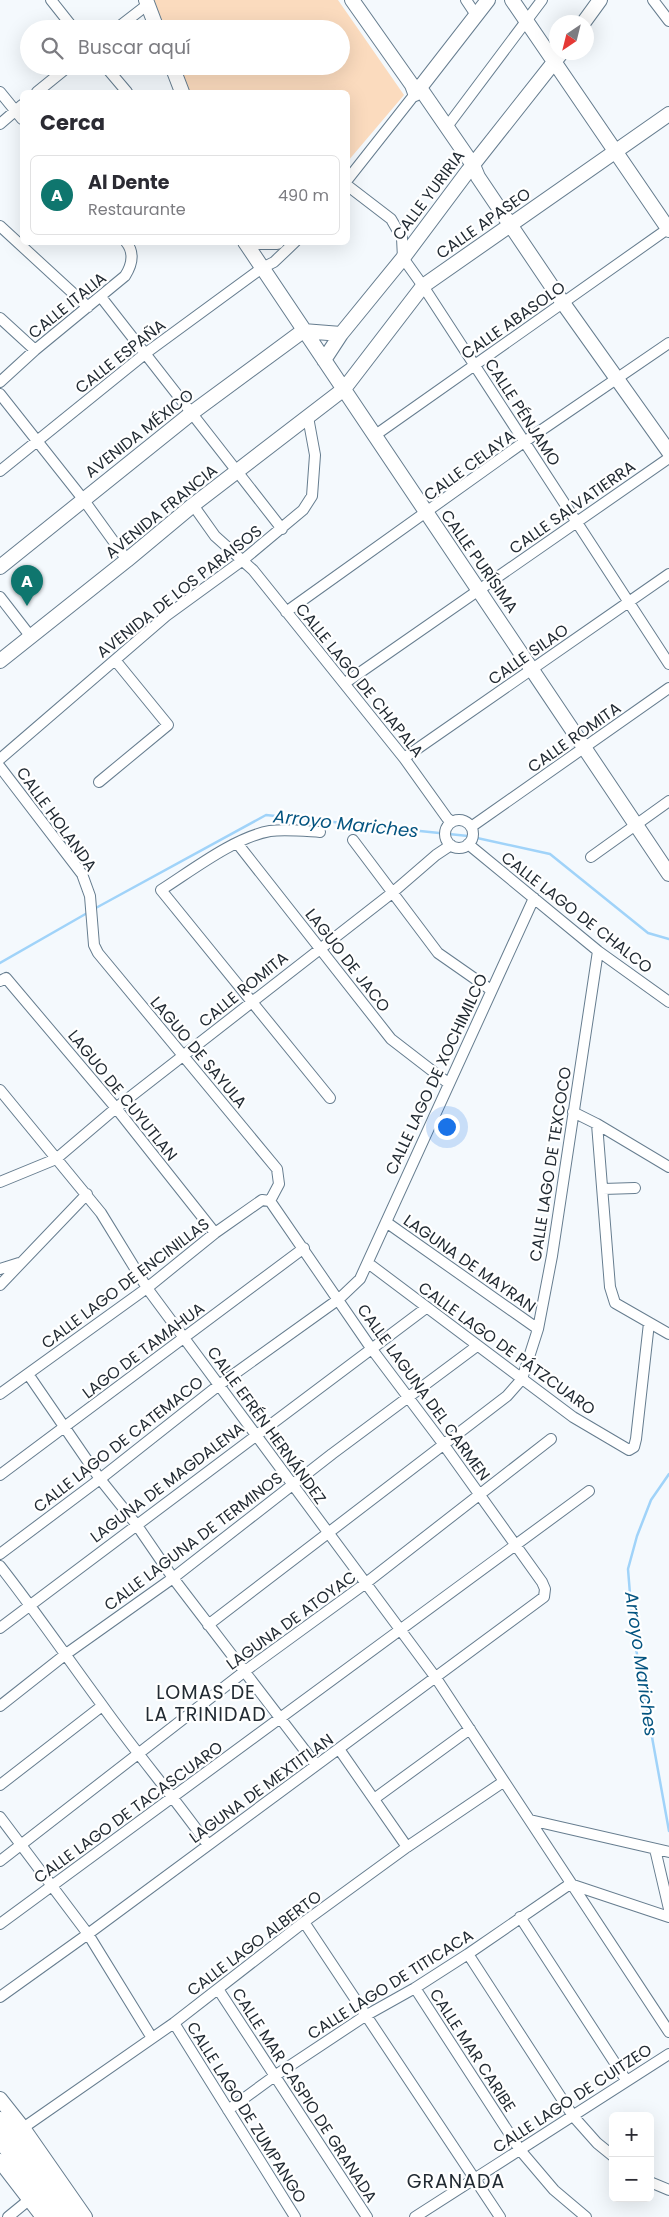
<!DOCTYPE html>
<html lang="es">
<meta charset="utf-8">
<style>
body{margin:0;font-family:Poppins,sans-serif;background:#f2f2f3;color:#2b2b33}
.controls{position:absolute;right:15px;bottom:15px;display:grid;overflow:hidden;border-radius:8px;box-shadow:0 5px 20px #0002}
.controls button{width:45px;height:45px;display:grid;place-items:center;padding:0;border:0;border-bottom:1px solid #e1e1e2;background:#fff;color:#2b2b33;font:25px sans-serif}
.compass{position:absolute;left:549px;top:15px;width:45px;height:45px;border-radius:50%;background:#fff;box-shadow:0 5px 20px #0002;rotate:215deg}
.you{position:absolute;left:446px;top:1126px;width:18px;height:18px;margin:-12px;border:4px solid #fff;border-radius:50%;background:#1a73e8;box-shadow:0 0 0 8px #1a73e833}
.badge{display:grid;place-items:center;width:32px;height:32px;border-radius:50%;background:#0f766e;color:#fff;font-size:16px;font-weight:700}
.pin{position:absolute;translate:-50% -41px;filter:drop-shadow(0 1px 2px #0008)}
.pin::after{content:'';position:absolute;top:26px;width:18px;height:15px;background:inherit;clip-path:polygon(0 0,100% 0,50% 100%)}
.list{margin:0;padding:0;list-style:none}
h2{display:flex;justify-content:space-between;align-items:center;height:65px;margin:0;padding:0 20px;font-size:21px}
h2 small{font-size:16px;font-weight:400;color:#7c7c81}
.list li{display:grid;grid-template-columns:32px 1fr auto;gap:15px;align-items:center;box-sizing:border-box;height:80px;margin:0 10px 10px;padding:0 10px;border:1px solid #e1e1e2;border-radius:8px}
.list b{display:block;font-size:19px;white-space:nowrap}
.list p{margin:0;font-size:16px;white-space:nowrap;color:#7c7c81}
.list em{font-size:16px;font-style:normal;color:#7c7c81}
.icon{flex:none;width:28px;height:28px;fill:none;stroke:currentColor;stroke-width:2;stroke-linecap:round;stroke-linejoin:round}
.map{position:relative;flex:none;width:669px;height:2217px;overflow:hidden}
.search{position:absolute;background:#fff;box-shadow:0 5px 20px #0002;left:20px;top:20px;width:330px;height:55px;display:flex;align-items:center;gap:12px;box-sizing:border-box;padding:0 18px;border-radius:28px;color:#7c7c81;font-size:19px}
.panel{position:absolute;background:#fff;box-shadow:0 5px 20px #0002;left:20px;top:90px;width:330px;height:155px;border-radius:8px}
.map>svg:first-child{display:block}
</style>
<div class="map">
<svg width="669" height="2217" viewBox="0 0 669 2217">
<rect width="100%" height="100%" fill="#f4f9fd"/>
<!-- green -->
<path fill="#fbdbbe" d="M150,0H338L404,95L348,161V92H183L174,66H341V29H160Z"/>
<g fill="none" stroke-linecap="round" stroke-linejoin="round">
<!-- stream -->
<path stroke="#a0d3f9" stroke-width="2.5" d="M94,909L266,815L468,836L550,854L648,933L669,939
M0,963L89,912
M669,1474L651,1500L637,1536L628,1569L633,1632L669,1831"/>
<defs>
<path id="street" d="M51,0L74,29
M466,0L476,15
M653,0L669,21
M116,29L147,5
M105,66L127,92
M0,92L22,119
M37,92L69,66
M0,124L22,105
M446,128L542,0
M348,179L415,94
M348,186L391,219L402,238L403,258L423,286L669,664
M0,226L88,307
M101,297L282,529
M0,318L35,350
M0,382L35,350L125,276C132,265 135,253 126,242
M0,394L83,499L127,560
M374,436L669,228
M0,471L146,353L262,268L274,262L295,242
M193,505L215,536L253,570L404,758L447,818L451,821
M0,597L31,637
M286,612L524,442L669,343
M345,683L669,458
M404,758L669,574
M0,759L166,616L243,560L303,510L312,496L315,455L308,417
M0,767L82,874L90,896L94,945L98,953L277,1169L279,1184L270,1201
M99,782L168,725L115,660
M445 834a14 14 0 1 1 28 0a14 14 0 1 1-28 0Z
M471,827L669,688
M320,832C304,831 286,829 270,831C235,837 191,871 161,890L330,1098
M353,840L438,953L491,990
M237,843L391,1039L448,1083
M468,844L598,951L669,1002
M591,857L669,801
M0,981L6,978L116,1108L215,1233
M0,1090L101,1213L147,1288L436,1678L669,2032
M573,1112L597,1124L669,1167
M597,1124L610,1287L615,1303L669,1334
M0,1182L56,1159L116,1108L392,893L436,855L451,845
M603,1189L635,1188
M386,1222L538,1329
M368,1263L573,1417L629,1450L634,1447L636,1439L649,1323
M0,1269L19,1263
M0,1285L87,1194
M28,1374L100,1479L136,1524L173,1578L316,1765
M0,1394L147,1288L215,1233L262,1200L270,1201
M0,1475L304,1248
M0,1554L100,1479L219,1385L339,1299L360,1279L534,898
M0,1566C36,1612 68,1659 102,1705C136,1753 174,1797 208,1845
M208,1625L507,1396L522,1379L538,1329L552,1256L598,951
M0,1628L426,1308
M0,1706L66,1654L173,1578L332,1454L477,1346
M339,1749L407,1847
M0,1785L102,1706
M374,1799L470,1729
M0,1817L88,1934L152,2038
M530,1820L669,1852
M655,1849L669,1909
M0,1861L245,1671L366,1583L551,1439
M570,1884L669,1917
M520,1917L626,2080
M304,1922L500,2217
M0,1924L589,1491
M468,1954L573,2116L597,2143L613,2156
M415,1988L520,2150L554,2190L586,2217
M218,1989L367,2217
M0,1997L88,1934L544,1597L545,1589L542,1582L444,1445L371,1348L270,1201
M174,2023L295,2217
M228,2110L276,2075L365,2016L415,1988L468,1954L570,1884
M23,2128L174,2023L304,1922L407,1847L503,1782
M650,2182L669,2190
M8,2217L30,2199
M415,2217L669,2054"/>
<path id="secondary" d="M146,0L157,29
M352,0L412,85L415,93
M512,0L669,230
M584,22L600,0
M172,66L182,92
M412,85L420,88L473,165L478,177L563,303L669,452
M415,94L488,0
M245,242L669,874
M258,242H277
M324,360L341,334L403,258L468,171L562,52
M0,567L193,412L303,331L341,334
M0,661L127,560L193,505L344,389L423,286L669,114
M0,2099L23,2128L85,2217
M0,2161L43,2217"/>
<path id="primary" d="M0,2120L72,2217
M0,2139L58,2217"/>
</defs>
<!-- street casing -->
<use href="#street" stroke="#667d8f" stroke-width="12"/>
<!-- secondary casing -->
<use href="#secondary" stroke="#667d8f" stroke-width="16"/>
<!-- primary casing -->
<use href="#primary" stroke="#667d8f" stroke-width="19"/>
<!-- street -->
<use href="#street" stroke="#fff" stroke-width="10"/>
<!-- secondary -->
<use href="#secondary" stroke="#fff" stroke-width="14"/>
<!-- primary -->
<use href="#primary" stroke="#fff" stroke-width="16"/>
</g>
<g text-anchor="middle" stroke-width="4.5" stroke-linejoin="round" paint-order="stroke">
<!-- street labels -->
<g font-size="16" fill="#222b33" stroke="#fff">
<text transform="translate(428 195) rotate(-53)" y="6">CALLE YURIRIA</text>
<text transform="translate(483 223) rotate(-35)" y="6">CALLE APASEO</text>
<text transform="translate(67 305) rotate(-39)" y="6">CALLE ITALIA</text>
<text transform="translate(513 320) rotate(-35)" y="6">CALLE ABASOLO</text>
<text transform="translate(120 356) rotate(-38)" y="6">CALLE ESPAÑA</text>
<text transform="translate(523 412) rotate(57)" y="6">CALLE PÉNJAMO</text>
<text transform="translate(139 433) rotate(-38)" y="6">AVENIDA MÉXICO</text>
<text transform="translate(469 465) rotate(-36)" y="6">CALLE CELAYA</text>
<text transform="translate(572 507) rotate(-35)" y="6">CALLE SALVATIERRA</text>
<text transform="translate(161 511) rotate(-39)" y="6">AVENIDA FRANCIA</text>
<text transform="translate(480 561) rotate(55)" y="6">CALLE PURÍSIMA</text>
<text transform="translate(179 591) rotate(-38)" y="6">AVENIDA DE LOS PARAISOS</text>
<text transform="translate(528 654) rotate(-35)" y="6">CALLE SILAO</text>
<text transform="translate(360 680) rotate(51)" y="6">CALLE LAGO DE CHAPALA</text>
<text transform="translate(574 737) rotate(-35)" y="6">CALLE ROMITA</text>
<text transform="translate(57 819) rotate(54)" y="6">CALLE HOLANDA</text>
<text transform="translate(577 912) rotate(38)" y="6">CALLE LAGO DE CHALCO</text>
<text transform="translate(348 960) rotate(52)" y="6">LAGUO DE JACO</text>
<text transform="translate(243 989) rotate(-39)" y="6">CALLE ROMITA</text>
<text transform="translate(199 1052) rotate(50)" y="6">LAGUO DE SAYULA</text>
<text transform="translate(436 1074) rotate(-65)" y="6">CALLE LAGO DE XOCHIMILCO</text>
<text transform="translate(123 1095) rotate(51)" y="6">LAGUO DE CUYUTLAN</text>
<text transform="translate(550 1164) rotate(-81)" y="6">CALLE LAGO DE TEXCOCO</text>
<text transform="translate(470 1263) rotate(35)" y="6">LAGUNA DE MAYRAN</text>
<text transform="translate(125 1283) rotate(-37)" y="6">CALLE LAGO DE ENCINILLAS</text>
<text transform="translate(507 1348) rotate(36)" y="6">CALLE LAGO DE PÁTZCUARO</text>
<text transform="translate(143 1350) rotate(-37)" y="6">LAGO DE TAMAHUA</text>
<text transform="translate(424 1392) rotate(54)" y="6">CALLE LAGUNA DEL CARMEN</text>
<text transform="translate(267 1425) rotate(54)" y="6">CALLE EFRÉN HERNÁNDEZ</text>
<text transform="translate(118 1444) rotate(-38)" y="6">CALLE LAGO DE CATEMACO</text>
<text transform="translate(167 1482) rotate(-37)" y="6">LAGUNA DE MAGDALENA</text>
<text transform="translate(193 1541) rotate(-37)" y="6">CALLE LAGUNA DE TERMINOS</text>
<text transform="translate(291 1620) rotate(-36)" y="6">LAGUNA DE ATOYAC</text>
<text transform="translate(261 1788) rotate(-36)" y="6">LAGUNA DE MEXTITLAN</text>
<text transform="translate(128 1812) rotate(-36)" y="6">CALLE LAGO DE TACASCUARO</text>
<text transform="translate(254 1943) rotate(-37)" y="6">CALLE LAGO ALBERTO</text>
<text transform="translate(390 1984) rotate(-32)" y="6">CALLE LAGO DE TITICACA</text>
<text transform="translate(473 2050) rotate(57)" y="6">CALLE MAR CARIBE</text>
<text transform="translate(305 2095) rotate(57)" y="6">CALLE MAR CASPIO DE GRANADA</text>
<text transform="translate(572 2098) rotate(-33)" y="6">CALLE LAGO DE CUITZEO</text>
<text transform="translate(247 2112) rotate(58)" y="6">CALLE LAGO DE ZUMPANGO</text>
</g>
<!-- water labels -->
<g font-size="18" font-style="italic" fill="#045480" stroke="#fff">
<text transform="translate(346 824) rotate(6)" y="6">Arroyo Mariches</text>
<text transform="translate(641 1664) rotate(82)" y="6">Arroyo Mariches</text>
</g>
<!-- quarter labels -->
<g font-size="19" letter-spacing="1" fill="#222b33" stroke="#fff">
<text x="206" y="1699">LOMAS DE<tspan x="206" dy="22">LA TRINIDAD</tspan></text>
<text x="456" y="2188">GRANADA</text>
</g>
</g>
</svg>
<div class="controls">
<button>+</button>
<button>−</button>
</div>
<svg class="compass" viewBox="-18 -18 36 36"><path d="M0-13l5 13h-10z" fill="#e53935"/><path d="M0 13l5-13h-10z" fill="#7c7c81"/></svg>
<div class="you"></div>
<div class="pin badge" style="left:27px;top:606px">A</div>
<div class="search"><svg class="icon" aria-label="search" viewBox="0 0 24 24"><circle cx="10" cy="10" r="6"/><path d="M15 15l6 6"/></svg>Buscar aquí</div>
<section class="panel">
<h2>Cerca<small></small></h2>
<ul class="list">
<li><span class="badge">A</span><div><b>Al Dente</b><p>Restaurante</p></div><em>490 m</em></li>
</ul>
</section>
</div>
